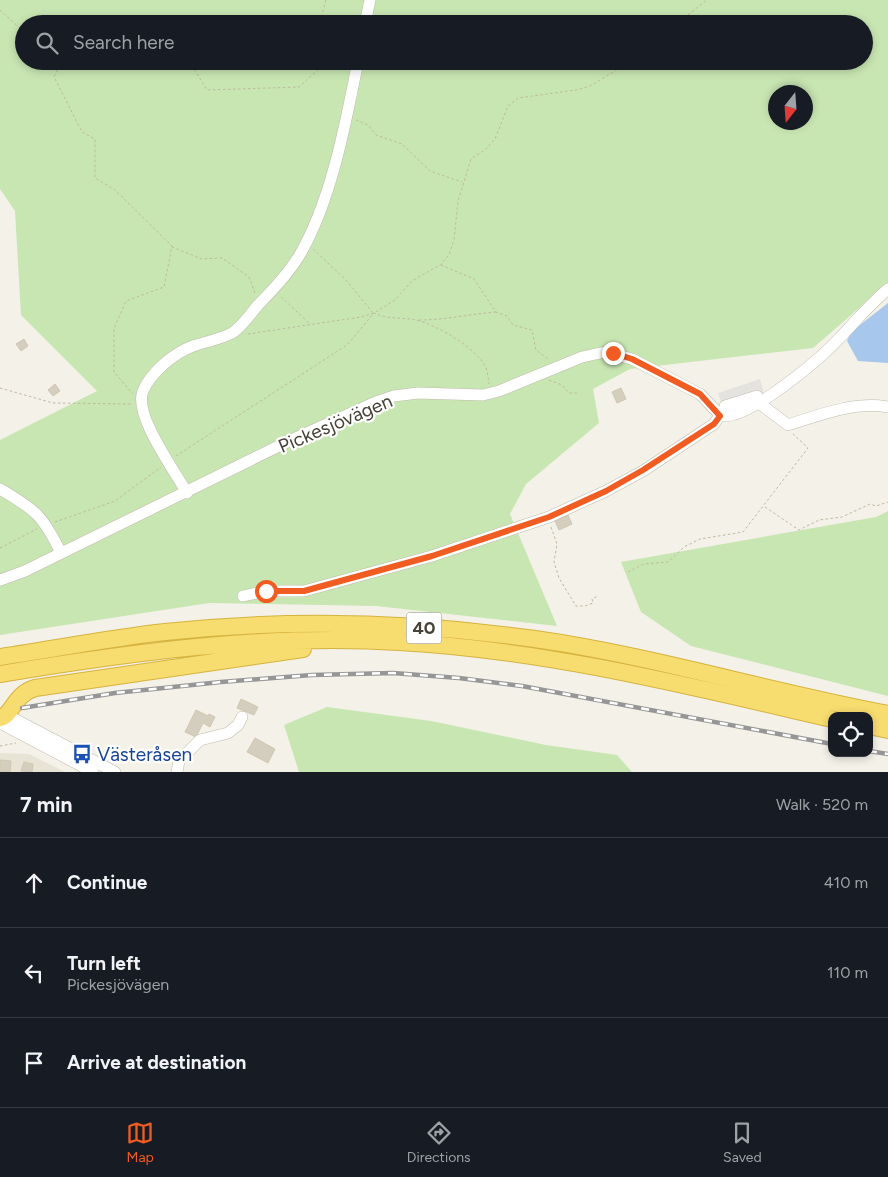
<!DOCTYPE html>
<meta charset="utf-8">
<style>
body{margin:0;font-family:Figtree,sans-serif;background:#242831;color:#f1f3f6}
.controls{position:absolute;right:15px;bottom:15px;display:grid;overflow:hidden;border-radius:10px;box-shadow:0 2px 8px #0003}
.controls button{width:45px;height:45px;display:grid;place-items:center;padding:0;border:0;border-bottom:1px solid #363941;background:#171b24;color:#f1f3f6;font:25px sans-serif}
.compass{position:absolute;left:768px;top:85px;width:45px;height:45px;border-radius:50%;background:#171b24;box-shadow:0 2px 8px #0003;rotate:197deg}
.stop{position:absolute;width:15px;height:15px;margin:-11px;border:4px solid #f05c22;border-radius:50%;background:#fff}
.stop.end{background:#f05c22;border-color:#fff;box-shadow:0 1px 5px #0008}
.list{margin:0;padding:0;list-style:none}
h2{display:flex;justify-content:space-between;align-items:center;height:65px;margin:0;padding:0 20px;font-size:21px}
h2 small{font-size:16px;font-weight:400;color:#9ea1a6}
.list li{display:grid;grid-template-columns:32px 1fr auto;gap:15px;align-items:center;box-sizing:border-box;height:90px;padding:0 20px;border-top:1px solid #363941}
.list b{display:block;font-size:19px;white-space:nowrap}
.list p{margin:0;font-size:16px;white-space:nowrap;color:#9ea1a6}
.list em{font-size:16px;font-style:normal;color:#9ea1a6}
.icon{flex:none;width:28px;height:28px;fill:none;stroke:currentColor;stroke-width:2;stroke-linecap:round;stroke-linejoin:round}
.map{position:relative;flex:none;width:888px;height:772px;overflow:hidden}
.search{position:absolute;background:#171b24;box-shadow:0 2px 8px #0003;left:15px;right:15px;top:15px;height:55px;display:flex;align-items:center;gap:12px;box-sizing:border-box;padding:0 18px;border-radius:28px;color:#9ea1a6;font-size:19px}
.sheet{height:335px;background:#171b24}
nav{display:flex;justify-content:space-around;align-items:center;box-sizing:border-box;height:70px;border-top:1px solid #363941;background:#171b24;font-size:14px;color:#9ea1a6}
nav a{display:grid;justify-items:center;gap:2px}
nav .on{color:#f05c22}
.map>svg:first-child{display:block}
</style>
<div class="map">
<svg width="888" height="772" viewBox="0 0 888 772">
<rect width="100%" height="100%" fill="#f3f1e8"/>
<!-- residential -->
<path fill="#e7e4d6" d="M0,753L29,754L65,772H0Z"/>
<!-- green -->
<path fill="#c8e6b2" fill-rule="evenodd" d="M0,0H888V283L813,348L630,369L593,389L599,423L526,484L510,514L557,626L376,606L209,603L0,635V440L97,391L21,315L15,211L0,189ZM24,24H864V61H24ZM776,92H806V122H776Z
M888,511V696L691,646L641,612L621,562L876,517Z
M327,707L431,721L546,745L617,755L632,772H299L284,725Z"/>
<!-- parking -->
<path fill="#e5e3df" d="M760,379L765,397L724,411L718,393Z"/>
<!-- water -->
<path fill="#a7c7ed" d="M888,303V363L858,361L847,341L851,332Z"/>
<!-- building -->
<path fill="#d4cebe" stroke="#cfc7b1" d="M24,339L28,346L21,351L16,344Z
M55,384L60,391L53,396L48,390Z
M621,388L626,399L617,403L612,392Z
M568,515L572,524L559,530L555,521Z
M241,699L258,707L254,715L237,708Z
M196,710L208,716L209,714L215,717L210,727L203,723L196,737L185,732Z
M255,738L275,749L268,763L247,752Z
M0,760L11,761L10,772H0Z
M24,762L33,764L32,772L21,771Z"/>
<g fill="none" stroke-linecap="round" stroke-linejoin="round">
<defs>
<path id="minor" d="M365,24L370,0
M725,406L757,396L759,403L788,425C819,415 855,401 888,407
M0,489C36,510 43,516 61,553
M187,493C175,471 133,415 143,391C151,372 174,353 193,346C205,342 221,339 232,333C242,327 250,314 258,305C273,290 288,274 299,256C331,202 346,122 358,61
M0,580L25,571L289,441L376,402L394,396L418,393L483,395L499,391L582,357L605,352L632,359L700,394L720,415C740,424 804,371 820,357C844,336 863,310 888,289
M243,596L266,591H304L432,556L549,517L606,491L643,471L714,424L720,415
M7,715L115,772
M0,723L93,772
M177,772L179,761L200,740L228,733L238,725L242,717"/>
<path id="highway" d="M0,657C55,649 110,638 165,632C288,619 413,622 535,639C654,656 770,692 888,714
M0,674C132,652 265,634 399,642C546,650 689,686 832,719
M0,718C12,716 14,694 35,688L303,649
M869,726L888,730"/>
</defs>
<!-- minor casing -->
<use href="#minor" stroke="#bebaab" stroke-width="12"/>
<!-- highway casing -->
<use href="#highway" stroke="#d6b33f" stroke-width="18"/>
<!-- path -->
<path stroke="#bfb89d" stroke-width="1" stroke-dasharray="2.5 2.5" stroke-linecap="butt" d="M326,0L322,14L329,24
M0,10L24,32
M676,24L707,0
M62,61L54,77L82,132L95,139V178L114,189L172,246L164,287L126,301L114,328V372L133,394
M183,61L191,64L207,90L299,87L328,61
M339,61H344
M356,120L368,125L376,135L402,144L430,171L462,182
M172,247L202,259L222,258L249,277L255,293
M313,249L346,280L373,313
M441,265L474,279L496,312L507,316L513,325L532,330L536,350L548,359
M281,297L309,323
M419,320C445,320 470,314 496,312
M248,334L361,317L374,313L395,300L412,281L440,265L449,255L454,240L458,201L471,159L486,149L495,139L508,106L518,98L576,90L590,86L631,61
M549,380L562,385L569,393H579
M0,388L53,403L133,404
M176,456L347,345L374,313C390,320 400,317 416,320C437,325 477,348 486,368C488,373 488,379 489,384
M765,507L799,530L819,520L842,517L870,504L876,506L888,502
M55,522L115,501L161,467
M551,527L557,544L554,562L559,578L576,606H585L593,603L592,599L598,596
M0,548L37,529
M628,572L644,564L668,562L684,547L700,539L743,532L808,448L793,434
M0,746L16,743"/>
<!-- minor -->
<use href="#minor" stroke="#fff" stroke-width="11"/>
<!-- highway -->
<use href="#highway" stroke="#f7dc6f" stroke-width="16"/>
<defs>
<path id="rail" d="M22,708L115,693L221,682L312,675L393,673L459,678L522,686L832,744
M869,751L888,754"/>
</defs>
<!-- rail casing -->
<use href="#rail" stroke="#969696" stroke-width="4.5"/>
<!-- rail -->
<use href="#rail" stroke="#fff" stroke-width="2.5" stroke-dasharray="8" stroke-linecap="butt"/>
</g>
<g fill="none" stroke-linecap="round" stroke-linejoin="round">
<!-- route -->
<path stroke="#f05c22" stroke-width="6" d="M266,591H304L432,556L549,517L606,491L643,470L714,424L720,416L700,394L632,359L613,353"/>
</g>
<!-- icons -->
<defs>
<symbol id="bus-bare" viewBox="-9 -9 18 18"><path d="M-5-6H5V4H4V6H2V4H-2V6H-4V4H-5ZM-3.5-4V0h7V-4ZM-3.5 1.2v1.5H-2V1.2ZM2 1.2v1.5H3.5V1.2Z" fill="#1a4fb4" stroke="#fff" stroke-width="2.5" paint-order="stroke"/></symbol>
</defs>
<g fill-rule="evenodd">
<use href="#bus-bare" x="68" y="740" width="28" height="28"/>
</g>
<g text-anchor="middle" stroke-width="4.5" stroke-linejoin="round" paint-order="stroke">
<!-- shield labels -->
<rect fill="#fff" stroke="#7e7b73" stroke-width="1" x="406.5" y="612.5" width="35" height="31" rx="4"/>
<g font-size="18" font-weight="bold" fill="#464237">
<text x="424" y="634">40</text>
</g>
<!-- street labels -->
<g font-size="19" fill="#464237" stroke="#fff">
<text transform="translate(335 423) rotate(-23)" y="7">Pickesjövägen</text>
</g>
<!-- transit labels -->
<g font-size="19" fill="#164399" stroke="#fff" text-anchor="start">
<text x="97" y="761">Västeråsen</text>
</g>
</g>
</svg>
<div class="controls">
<button><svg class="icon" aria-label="locate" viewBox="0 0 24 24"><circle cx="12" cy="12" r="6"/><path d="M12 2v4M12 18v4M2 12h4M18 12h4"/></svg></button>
</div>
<svg class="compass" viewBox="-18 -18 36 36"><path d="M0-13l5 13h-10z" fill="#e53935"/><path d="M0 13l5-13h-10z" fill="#9ea1a6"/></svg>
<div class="stop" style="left:266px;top:591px"></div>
<div class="stop end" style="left:613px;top:353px"></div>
<div class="search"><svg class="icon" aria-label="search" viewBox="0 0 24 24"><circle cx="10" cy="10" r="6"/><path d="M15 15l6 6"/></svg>Search here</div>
</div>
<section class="sheet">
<h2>7 min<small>Walk · 520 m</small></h2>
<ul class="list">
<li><svg class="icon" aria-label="ahead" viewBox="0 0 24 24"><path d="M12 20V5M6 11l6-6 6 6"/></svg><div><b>Continue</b></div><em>410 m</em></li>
<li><svg class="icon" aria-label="left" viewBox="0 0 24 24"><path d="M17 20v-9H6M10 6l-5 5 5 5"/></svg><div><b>Turn left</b><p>Pickesjövägen</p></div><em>110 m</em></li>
<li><svg class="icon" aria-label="arrive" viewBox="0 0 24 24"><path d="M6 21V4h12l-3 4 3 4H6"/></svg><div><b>Arrive at destination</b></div></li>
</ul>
</section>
<nav>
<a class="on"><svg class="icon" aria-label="map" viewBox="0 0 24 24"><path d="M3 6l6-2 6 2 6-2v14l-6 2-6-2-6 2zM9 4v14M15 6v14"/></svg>Map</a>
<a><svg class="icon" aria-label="directions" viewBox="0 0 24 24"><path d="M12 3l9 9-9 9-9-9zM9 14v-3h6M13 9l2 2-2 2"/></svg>Directions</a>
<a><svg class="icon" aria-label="saved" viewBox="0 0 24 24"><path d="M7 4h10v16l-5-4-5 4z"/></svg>Saved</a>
</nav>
